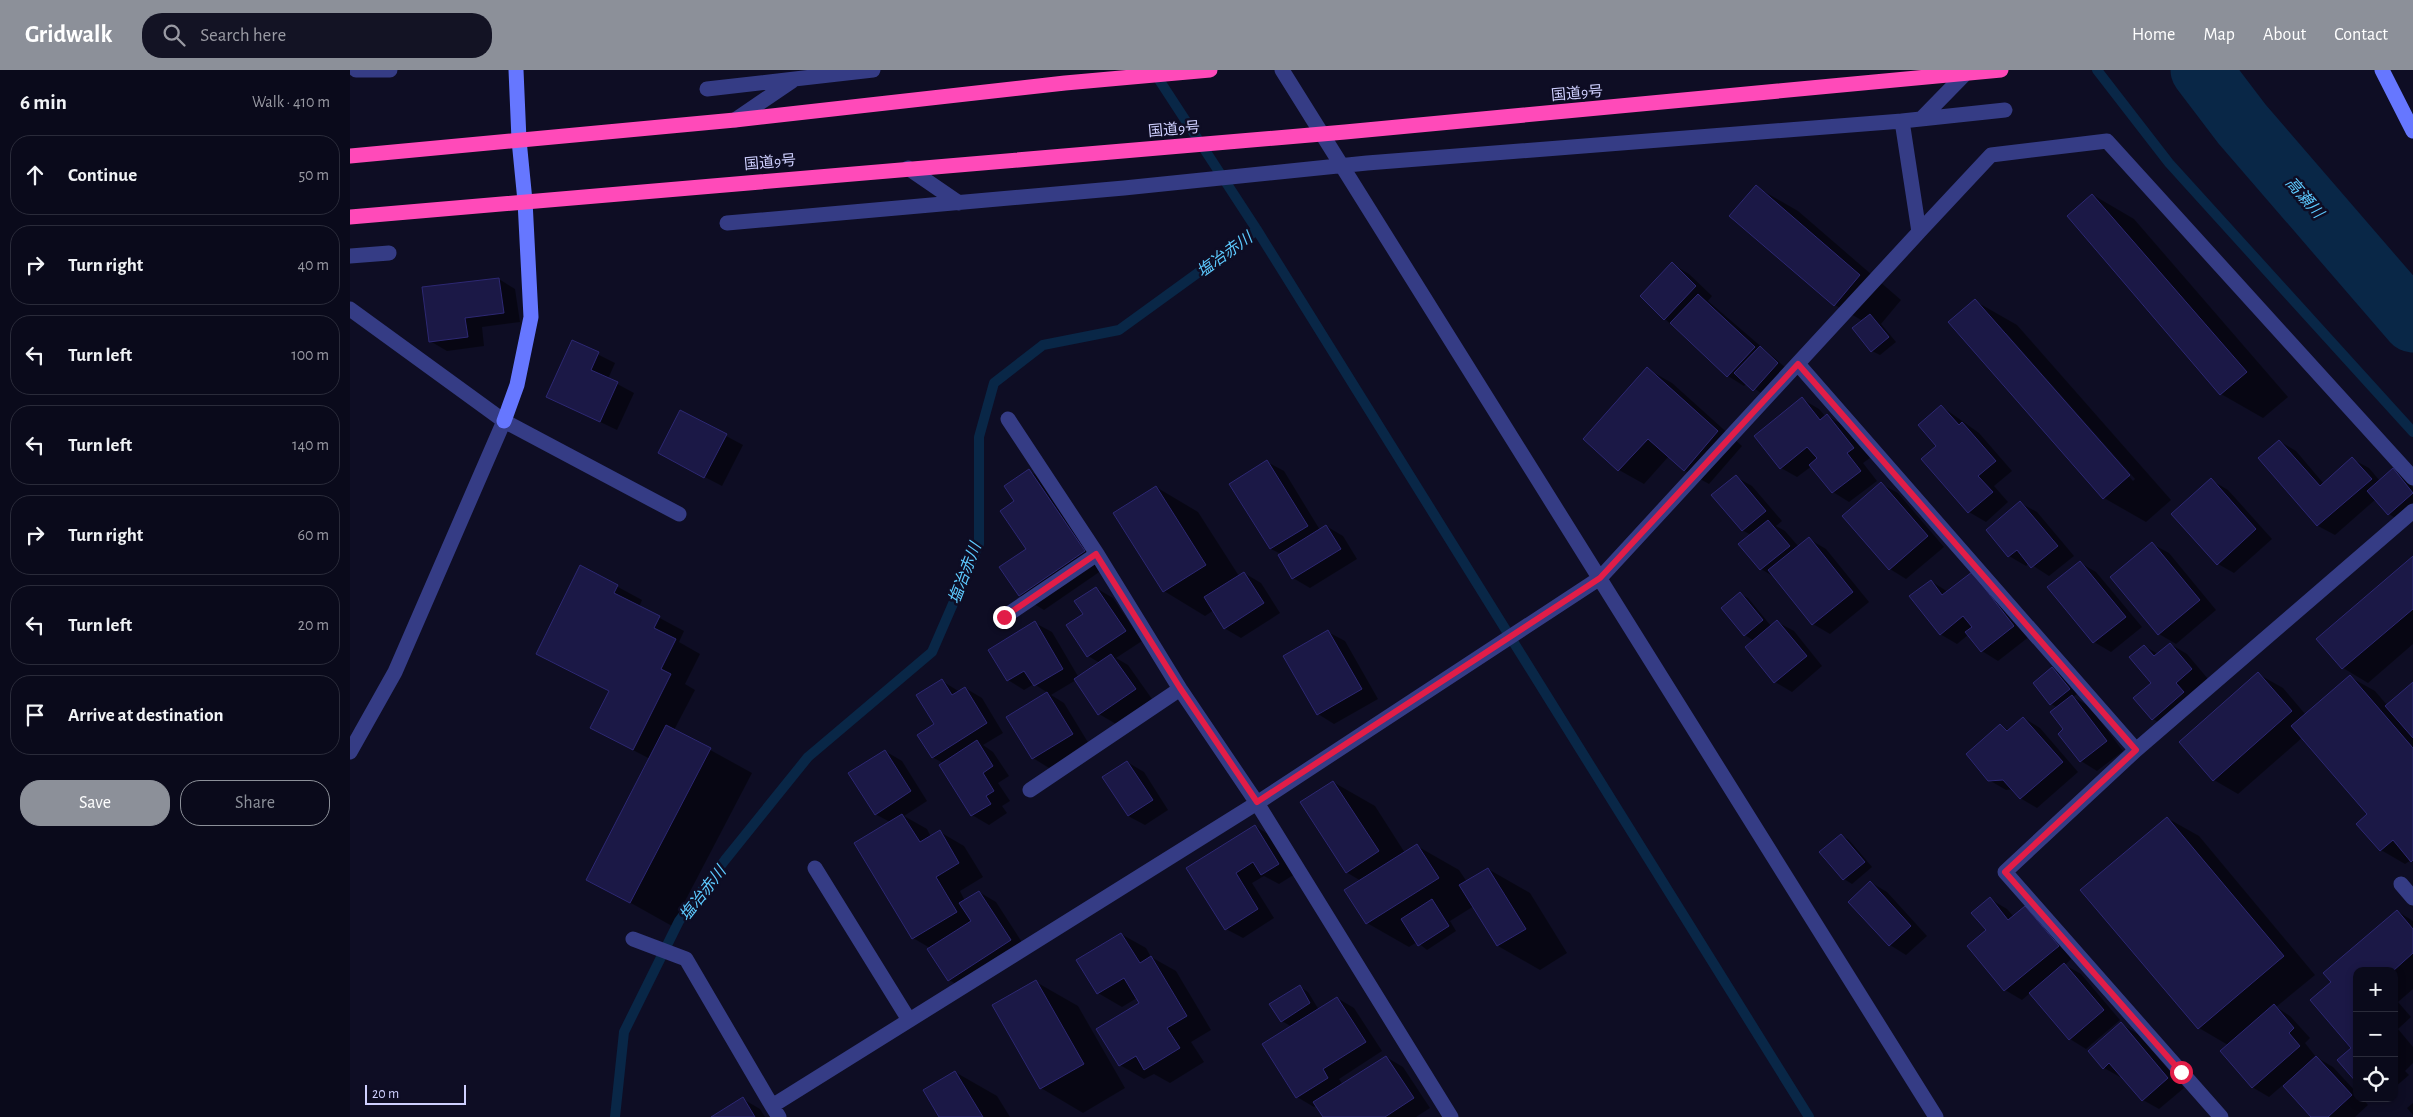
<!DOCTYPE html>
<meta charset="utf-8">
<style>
body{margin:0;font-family:"Alegreya Sans","Noto Sans JP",sans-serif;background:#131324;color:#f1f3f6}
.controls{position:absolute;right:15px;bottom:15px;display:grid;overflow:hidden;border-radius:10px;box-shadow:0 2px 8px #0003}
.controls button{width:45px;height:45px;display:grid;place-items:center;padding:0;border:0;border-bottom:1px solid #2a2b3a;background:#0a0a1b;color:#f1f3f6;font:25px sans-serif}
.scale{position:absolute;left:15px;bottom:12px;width:101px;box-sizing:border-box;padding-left:5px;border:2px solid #cfd0ff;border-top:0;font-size:14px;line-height:18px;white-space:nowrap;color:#cfd0ff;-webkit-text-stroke:4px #0e0d24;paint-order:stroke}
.stop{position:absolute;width:15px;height:15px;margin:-11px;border:4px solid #e11d48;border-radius:50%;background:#fff}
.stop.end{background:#e11d48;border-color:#fff;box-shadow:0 1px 5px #0008}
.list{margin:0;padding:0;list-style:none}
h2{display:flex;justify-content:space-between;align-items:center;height:65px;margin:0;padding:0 20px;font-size:21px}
h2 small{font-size:16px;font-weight:400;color:#999aa3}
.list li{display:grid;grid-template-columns:32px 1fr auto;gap:15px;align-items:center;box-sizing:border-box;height:80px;margin:0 10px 10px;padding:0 10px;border:1px solid #2a2b3a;border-radius:20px}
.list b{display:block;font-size:19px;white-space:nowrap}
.list em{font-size:16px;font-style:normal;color:#999aa3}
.actions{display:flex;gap:10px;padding:15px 20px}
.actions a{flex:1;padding:11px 0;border:1px solid #8c9099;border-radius:20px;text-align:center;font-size:18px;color:#8c9099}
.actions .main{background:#8c9099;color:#fff}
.icon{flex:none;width:28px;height:28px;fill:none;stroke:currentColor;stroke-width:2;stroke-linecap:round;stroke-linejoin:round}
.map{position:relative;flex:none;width:2063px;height:1047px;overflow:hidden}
header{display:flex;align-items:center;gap:30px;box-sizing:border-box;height:70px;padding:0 25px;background:#8c9099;color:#fff}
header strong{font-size:24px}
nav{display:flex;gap:28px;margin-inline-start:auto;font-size:18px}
.search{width:350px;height:45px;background:#131324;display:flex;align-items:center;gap:12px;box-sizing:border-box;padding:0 18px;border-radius:20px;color:#999aa3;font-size:19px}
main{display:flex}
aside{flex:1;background:#0a0a1b}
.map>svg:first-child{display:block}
</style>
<header>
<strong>Gridwalk</strong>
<div class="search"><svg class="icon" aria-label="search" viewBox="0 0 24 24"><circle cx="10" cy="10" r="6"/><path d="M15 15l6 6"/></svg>Search here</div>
<nav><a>Home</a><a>Map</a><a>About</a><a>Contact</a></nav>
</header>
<main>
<aside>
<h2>6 min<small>Walk · 410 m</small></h2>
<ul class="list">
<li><svg class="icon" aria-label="ahead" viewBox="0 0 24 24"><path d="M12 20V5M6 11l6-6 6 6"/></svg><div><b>Continue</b></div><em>50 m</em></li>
<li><svg class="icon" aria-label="right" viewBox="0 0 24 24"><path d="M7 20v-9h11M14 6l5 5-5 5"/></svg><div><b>Turn right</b></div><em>40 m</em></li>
<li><svg class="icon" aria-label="left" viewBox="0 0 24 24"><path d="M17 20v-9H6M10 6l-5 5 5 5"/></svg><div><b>Turn left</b></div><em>100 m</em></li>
<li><svg class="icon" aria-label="left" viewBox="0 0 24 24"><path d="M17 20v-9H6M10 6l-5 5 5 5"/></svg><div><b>Turn left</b></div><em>140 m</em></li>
<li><svg class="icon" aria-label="right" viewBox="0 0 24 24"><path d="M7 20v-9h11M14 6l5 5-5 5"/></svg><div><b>Turn right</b></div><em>60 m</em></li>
<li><svg class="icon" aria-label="left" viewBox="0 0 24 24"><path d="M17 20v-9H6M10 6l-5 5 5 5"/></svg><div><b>Turn left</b></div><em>20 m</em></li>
<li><svg class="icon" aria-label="arrive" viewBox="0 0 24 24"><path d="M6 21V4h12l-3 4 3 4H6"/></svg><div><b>Arrive at destination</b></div></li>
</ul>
<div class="actions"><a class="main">Save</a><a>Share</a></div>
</aside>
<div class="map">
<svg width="2063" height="1047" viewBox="0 0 2063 1047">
<rect width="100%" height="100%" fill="#0e0d24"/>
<!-- shadow -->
<path fill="#0007" fill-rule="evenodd" d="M1406,117L1448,141L1551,230L1531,254L1546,272L1530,285L1522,281L1513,251L1485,235Z
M1743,125L1784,149L1938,327L1913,348L1871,324Z
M1322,194L1339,204L1362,226L1358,231L1436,298L1412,324L1397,313L1394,316L1378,306L1315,249Z
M149,209L165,219L170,252L132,257L134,276L97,281L80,271Z
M1625,231L1667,255L1821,430L1796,452L1754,428ZM1653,263H1656L1785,409L1783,411Z
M223,272L265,293L258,309L284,323L267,360L198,327Z
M1297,299L1322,313L1392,376L1359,414L1334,400L1319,386L1294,414L1269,400L1234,369Z
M1452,329L1469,339L1476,347L1477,346L1494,355L1520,388L1513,393L1527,411L1499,432L1483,422L1462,396L1447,407L1431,398Z
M1591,336L1629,363L1662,401L1644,416L1658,432L1636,452L1619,442L1588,376Z
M331,342L393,375L372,416L326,392Z
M1929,371L1946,381L1974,414L2002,389L2019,398L2030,411L2043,400L2051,404L2063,418V435L2047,449L2039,444L2026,429L1985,465L1968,456L1910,388Z
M917,392L934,401L970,460L976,456L993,466L1007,489L960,518L943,508L931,484L921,479L881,414Z
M679,401L703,415L758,496L694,540L669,525L678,479L666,431Z
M1386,407L1402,416L1432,451L1426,456L1435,461L1449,477L1459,469L1476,479L1519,532L1480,564L1463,554L1426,508L1411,499L1401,465L1392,460Z
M1861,410L1878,420L1922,469L1884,503L1868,494Z
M1531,414L1548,423L1594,477L1556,509L1540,499Z
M806,417L848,442L889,506L894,503L911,513L930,543L891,568L874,558L864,540L855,546L814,521Z
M1670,433L1687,442L1724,486L1699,506L1679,493L1676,496L1659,486Z
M1802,474L1819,483L1866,540L1826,574L1809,564L1762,507Z
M2063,487V574L2018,613L1993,598L1968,569Z
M1730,493L1746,502L1792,557L1761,582L1744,572L1699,518Z
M231,497L292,530L289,537L334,561L329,572L350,584L335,614L345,620L324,660L402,703L322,856L238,809L300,689L266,671L260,622L187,584Z
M1622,503L1680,566L1648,591L1632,581L1618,565L1607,574L1590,564L1581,511L1598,522Z
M746,518L763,528L792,571L766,588L778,595L802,629L766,654L749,644L726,610L701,625L714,633L739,674L699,698L683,688L658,647L698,623L684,614L674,620L658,610L685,553L702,562L729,608L750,593L738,586L734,544Z
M1390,524L1398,528L1421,556L1427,552L1444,561L1472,596L1442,622L1425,612L1404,571L1395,565L1372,538Z
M978,562L995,571L1028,629L984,654L968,644Z
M1820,574L1837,584L1858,609L1819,659L1803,649L1802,613L1794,576L1808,584Z
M1702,599L1710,603L1727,624L1723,627L1739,636L1773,681L1747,701L1731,691L1715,660L1708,638L1701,634Z
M1908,604L1933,618L1956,645L2000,607L2025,621L2037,635L2063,614V791L2061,790L2055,794L2031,780L2019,744L1953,667L1888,724L1864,710Z
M592,611L610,622L615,618L632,628L653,663L633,675L643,682L659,706L648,713L660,731L652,736L657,743L639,755L622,745L590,695L593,693L582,687Z
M1674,648L1690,658L1728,702L1687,738L1670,728L1663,719L1656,720L1639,710L1650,655L1659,661Z
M535,681L552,691L577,731L554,746L577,759L581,767L590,762L614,776L633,807L610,821L615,831L629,822L646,832L677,880L615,919L599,910L580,878L563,868L540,752L525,744Z
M777,692L794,702L818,740L795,755L778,746Z
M983,712L1025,736L1055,783L1067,776L1109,800L1117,812L1138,799L1180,823L1217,883L1190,900L1148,876L1124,836L1100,851L1106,861L1077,880L1067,872L1059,877L1017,853L1011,811L996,802Z
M1817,748L1849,766L1965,905L1926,937L1940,946L1960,968L1955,973L1966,987L1983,997L2007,1023V1028H2012L2018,1035L2005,1047H1963L1934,1014L1919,1027L1902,1017L1878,975L1849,958L1732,820Z
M905,756L921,766L945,804L929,814L914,806L902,813L924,848L893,868L876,859L838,798Z
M1491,765L1499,770L1522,797L1502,814L1494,809Z
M1520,812L1537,822L1577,866L1556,885L1540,875Z
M1640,829L1657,839L1664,847L1675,837L1692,847L1724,886L1715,895L1731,904L1770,950L1736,979L1720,969L1680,923L1672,930L1655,920L1638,861Z
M2047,841L2063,851V919L2048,932L2061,947L2048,959L2063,977V993L2055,1001L2059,1005L2044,1018V901H2007L2003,978L1983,912Z
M771,864L796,878L801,887L826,901L861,960L841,972L854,992L820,1013L804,1004L794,1009L770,995L791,933L787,928L772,937L748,923Z
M686,912L728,936L775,1018L733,1043L691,1018Z
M950,917L958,922L969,940L987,928L1004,938L1032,981L989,1009L993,1015L1036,987L1053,997L1080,1038L1066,1047H975L967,1035L964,1037L947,1027L914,975L942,957L932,951Z
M1771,954L1788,964L1834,1018L1809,1039L1793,1030L1772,1005L1770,1007L1754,998Z
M605,1002L647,1026L660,1047H591Z
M393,1029L410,1039L415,1047H364Z
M2063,1033V1045L2057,1038Z"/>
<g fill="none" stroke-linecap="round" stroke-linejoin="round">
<!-- stream -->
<path stroke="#092747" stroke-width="10" d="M1747,0L1819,93L2063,362
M907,160L1459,1047
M265,1047L274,962L329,851L375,790L458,687L582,582L629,474V367L644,313L693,275L769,260L907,160L804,2"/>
<!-- river -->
<path stroke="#092747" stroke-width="61" d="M1851,0L1892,54L2063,252"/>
</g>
<!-- building -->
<path fill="#1b1846" stroke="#2d2873" d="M1406,115L1510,205L1484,236L1379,146Z
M1742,124L1897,302L1870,325L1717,146Z
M1322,192L1346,216L1314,250L1290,226Z
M149,208L154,243L115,248L118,267L79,272L72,217Z
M1348,224L1405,277L1377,307L1320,253Z
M1625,229L1780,405L1753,429L1598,252Z
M1520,244L1539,267L1521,282L1502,258Z
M222,270L249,282L241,300L268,312L250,352L196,327Z
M1410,276L1428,293L1403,321L1384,303Z
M1297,297L1368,361L1334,401L1298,369L1268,401L1233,369Z
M1452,327L1470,350L1477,344L1504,378L1497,383L1511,401L1482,423L1459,395L1467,388L1457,377L1430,399L1404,366Z
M1591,335L1609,355L1612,352L1646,391L1628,406L1643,422L1618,443L1571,389L1586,376L1568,355Z
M330,340L377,364L354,408L308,383Z
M1929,370L1970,416L2002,387L2022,409L1967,456L1908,388Z
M917,390L958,456L920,479L879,414Z
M2043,398L2063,423L2038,445L2017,421Z
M679,399L735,481L669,526L649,497L676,479L650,441L664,431L654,416Z
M1386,405L1416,441L1392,461L1361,425Z
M1861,408L1906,459L1867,495L1821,444Z
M1531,412L1578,466L1539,500L1492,446Z
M806,416L856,495L813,522L763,443Z
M1670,431L1708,476L1681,498L1667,480L1658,487L1636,460Z
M1418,450L1440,476L1410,500L1388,474Z
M976,455L991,479L942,509L928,485Z
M1459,467L1503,522L1462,555L1418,500Z
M1802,472L1850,530L1808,565L1760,507Z
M2063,486V539L1992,599L1966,569Z
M1730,491L1776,547L1743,573L1697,517Z
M230,495L268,515L264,523L310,546L304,558L326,569L311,599L321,604L283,680L240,658L259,621L186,584Z
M894,502L914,533L874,559L854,527Z
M1622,502L1664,556L1631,582L1615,562L1622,557L1613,546L1590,565L1559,526L1581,510L1592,525Z
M746,517L776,561L737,587L716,555L733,544L724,531Z
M1390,522L1413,550L1394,566L1371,538Z
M1427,550L1457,586L1424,613L1395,577Z
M685,551L713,599L684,616L674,601L657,611L638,580Z
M978,560L1012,619L967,645L933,586Z
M1820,573L1842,599L1826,613L1834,622L1802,650L1783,628L1801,613L1779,587L1794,575L1804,586Z
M761,584L786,619L748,645L724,609Z
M1702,597L1720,619L1700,635L1683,613Z
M1908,602L1942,641L1863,711L1829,672Z
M2000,605L2063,678V790L2061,792L2043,770L2030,781L2006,754L2017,744L1941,656Z
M592,609L602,625L615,617L637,653L582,688L567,665L584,654L566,625Z
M2063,612V668L2035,636Z
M697,622L723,664L682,689L656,647Z
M1722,625L1757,671L1730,692L1708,664L1713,659L1700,642Z
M1673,647L1713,692L1670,729L1653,710L1638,711L1616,684L1650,654L1657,661Z
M316,655L361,678L280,833L236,810Z
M627,670L643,696L633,703L644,721L636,726L641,734L621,746L589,695Z
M535,680L561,721L525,745L498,703Z
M777,691L803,730L778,746L752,707Z
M983,711L1029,781L996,803L950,732Z
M552,744L570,772L590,760L609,793L586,807L607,842L562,869L504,773Z
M1817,747L1934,886L1848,959L1730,820Z
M905,755L929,794L911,805L903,792L886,803L908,839L875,860L836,798Z
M1491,764L1515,792L1493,810L1469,782Z
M1067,774L1089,808L1016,854L994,820Z
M1138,798L1176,859L1147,876L1109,815Z
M1520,811L1561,856L1539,876L1498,832Z
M629,821L661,870L598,911L577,879L621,851L609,833Z
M1640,827L1658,850L1675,836L1709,876L1654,921L1617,876L1636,860L1621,843Z
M1082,829L1099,856L1068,876L1051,849Z
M2047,840L2063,859V883L2043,901H2007V1013L1987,990L2001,978L1960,930L1981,912L1973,903Z
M771,863L790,893L801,886L837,946L817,958L830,978L794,1000L786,986L769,996L746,959L789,933L774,908L747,924L726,890Z
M1714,893L1754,940L1719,970L1679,923Z
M686,910L734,994L690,1019L642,935Z
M950,915L960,933L931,952L919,934Z
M987,927L1016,972L973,999L978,1008L946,1028L912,974Z
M1924,934L1944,958L1939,963L1950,976L1902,1018L1870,981Z
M1771,952L1818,1008L1792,1031L1759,993L1753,999L1738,981Z
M1036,986L1064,1028L1035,1047H973L963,1032Z
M1966,986L2002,1025L1978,1047H1961L1933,1016Z
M605,1001L633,1047H589L573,1020Z
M393,1027L405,1047H361Z"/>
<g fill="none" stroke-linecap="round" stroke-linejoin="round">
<!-- street -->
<path stroke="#353c85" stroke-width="15" d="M6,0H40
M932,0L1586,1047
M357,19L523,0
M1572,48L1616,3
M385,50L442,11
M558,98L609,133
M377,153L774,118L1017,93L1552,51L1655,40
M1569,162L1641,85L1757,71L2063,408
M0,186L39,183
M0,239L154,351L329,444
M1448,294L1786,680
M658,349L747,484
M654,547L747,484L830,619L907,733L1101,1047
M0,682L45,602L154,351
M680,720L830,619
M465,798L559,950
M2051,814L2063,828
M283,869L336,889L422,1036
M429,1047L422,1036L907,733L1250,508L1569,162L1552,51
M1871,1047L1655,802L1786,680L2063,441"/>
<!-- secondary -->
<path stroke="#67f" stroke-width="15" d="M2032,0L2063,61
M154,351L167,315L181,247L175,131L169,70L166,0"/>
<!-- highway -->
<path stroke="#ff4ab9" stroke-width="15" d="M0,86L385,50L715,13L860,0
M0,147L995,62L1651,0"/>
</g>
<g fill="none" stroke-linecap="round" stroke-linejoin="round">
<!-- route -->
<path stroke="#e11d48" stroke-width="6" d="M654,547L746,484L830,618L907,732L1250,508L1448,294L1786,680L1655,802L1831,1002"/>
</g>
<g text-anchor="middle" stroke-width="5" stroke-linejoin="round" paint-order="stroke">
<!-- street labels -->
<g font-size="15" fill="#cfd0ff" stroke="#0e0d24">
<text transform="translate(1227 23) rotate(-5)" y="5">国道9号</text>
<text transform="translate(824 59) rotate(-5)" y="5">国道9号</text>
<text transform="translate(420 92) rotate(-5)" y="5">国道9号</text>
</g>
<!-- water labels -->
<g font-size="16" font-style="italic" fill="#5dcaff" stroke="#0e0d24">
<text transform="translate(1955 127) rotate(49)" y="6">高瀬川</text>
<text transform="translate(874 184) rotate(-36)" y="6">塩冶赤川</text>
<text transform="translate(614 503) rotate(-69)" y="6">塩冶赤川</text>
<text transform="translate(352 823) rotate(-52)" y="6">塩冶赤川</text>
</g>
</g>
</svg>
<div class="controls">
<button>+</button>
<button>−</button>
<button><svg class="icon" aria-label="locate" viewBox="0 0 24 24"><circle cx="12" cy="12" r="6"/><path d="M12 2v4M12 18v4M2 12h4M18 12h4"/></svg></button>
</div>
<div class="scale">20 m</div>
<div class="stop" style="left:1831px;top:1002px"></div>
<div class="stop end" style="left:654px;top:547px"></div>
</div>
</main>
